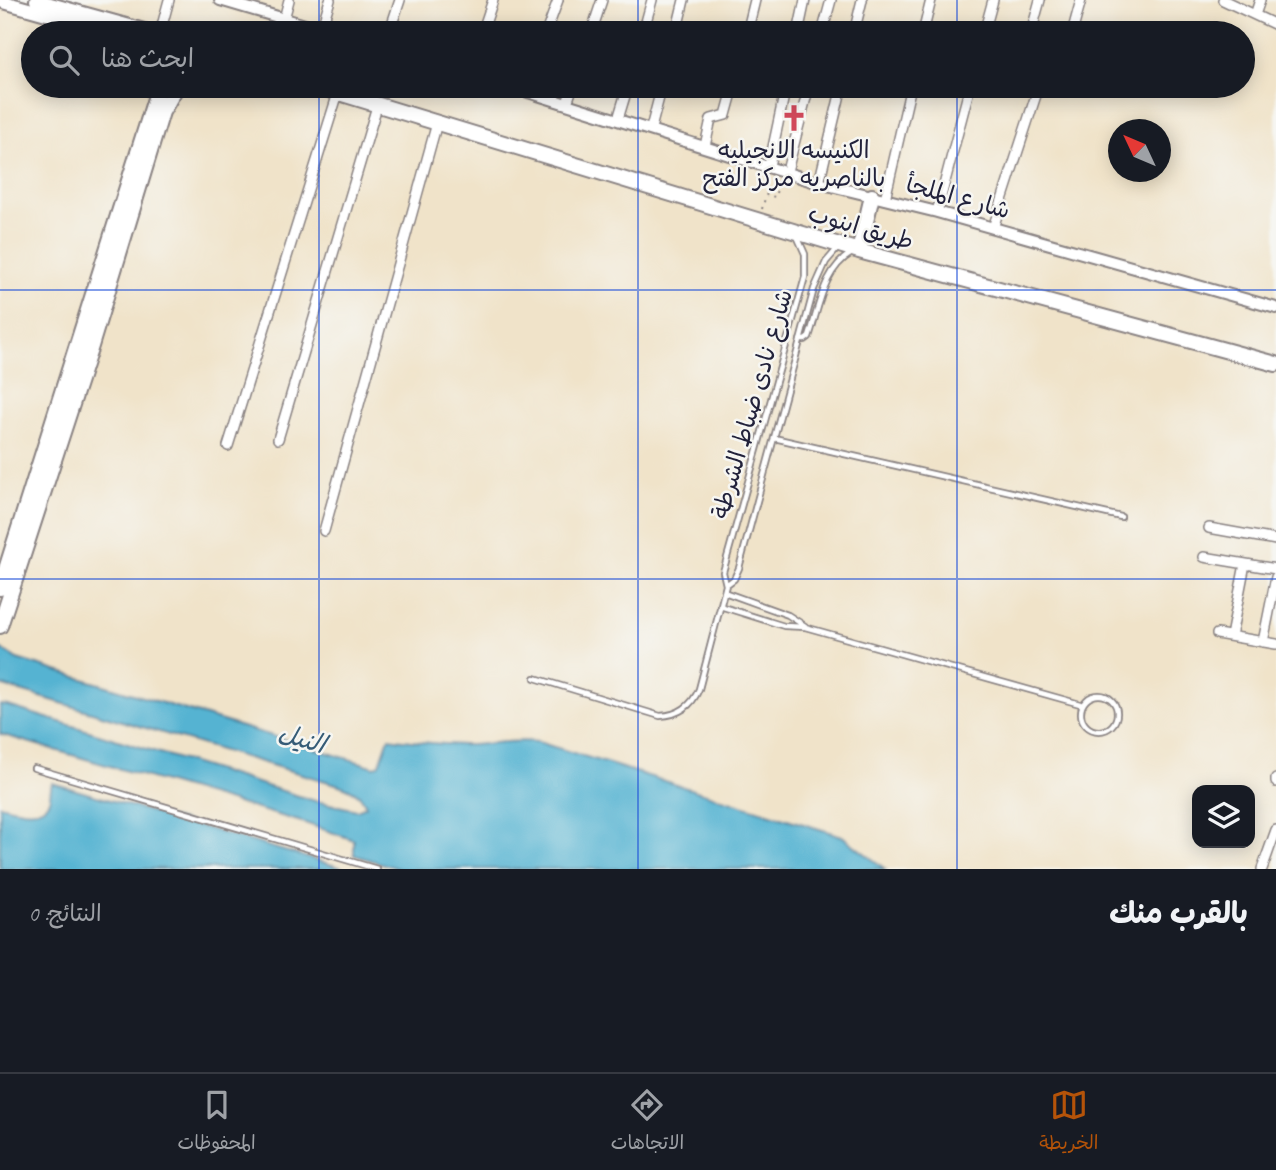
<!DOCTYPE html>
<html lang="ar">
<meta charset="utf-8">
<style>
body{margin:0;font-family:Caveat,"Playpen Sans Arabic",sans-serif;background:#242831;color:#f1f3f6;direction:rtl}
.controls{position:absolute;right:21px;bottom:21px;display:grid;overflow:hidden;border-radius:14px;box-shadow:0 4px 18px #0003}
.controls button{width:63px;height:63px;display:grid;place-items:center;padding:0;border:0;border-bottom:2px solid #363941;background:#171b24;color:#f1f3f6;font:35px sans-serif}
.compass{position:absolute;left:1108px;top:119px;width:63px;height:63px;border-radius:50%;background:#171b24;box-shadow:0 4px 18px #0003;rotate:314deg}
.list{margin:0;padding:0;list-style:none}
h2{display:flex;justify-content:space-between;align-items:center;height:91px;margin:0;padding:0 28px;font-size:30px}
h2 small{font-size:23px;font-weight:400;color:#9ea1a6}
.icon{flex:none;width:38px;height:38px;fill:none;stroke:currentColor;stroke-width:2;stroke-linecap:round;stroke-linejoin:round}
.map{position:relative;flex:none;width:1276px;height:869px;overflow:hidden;direction:ltr}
.search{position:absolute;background:#171b24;box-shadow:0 4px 18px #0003;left:21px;right:21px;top:21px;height:77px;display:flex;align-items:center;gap:18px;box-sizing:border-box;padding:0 24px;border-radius:38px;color:#9ea1a6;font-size:26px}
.sheet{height:203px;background:#171b24}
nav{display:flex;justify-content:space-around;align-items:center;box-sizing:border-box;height:98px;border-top:2px solid #363941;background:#171b24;font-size:19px;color:#9ea1a6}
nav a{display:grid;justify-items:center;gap:4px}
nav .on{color:#b45309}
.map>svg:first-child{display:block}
</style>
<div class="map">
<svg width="1276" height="869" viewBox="0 0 1276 869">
<rect width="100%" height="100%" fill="#f6f6f2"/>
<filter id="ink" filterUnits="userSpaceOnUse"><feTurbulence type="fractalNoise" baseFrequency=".0143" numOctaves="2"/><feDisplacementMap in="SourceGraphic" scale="14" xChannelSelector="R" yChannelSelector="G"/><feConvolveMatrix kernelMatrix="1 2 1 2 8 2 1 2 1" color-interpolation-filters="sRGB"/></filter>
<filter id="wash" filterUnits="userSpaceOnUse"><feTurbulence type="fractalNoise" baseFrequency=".00686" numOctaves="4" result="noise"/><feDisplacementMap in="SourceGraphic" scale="28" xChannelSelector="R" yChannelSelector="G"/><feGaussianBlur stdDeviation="1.57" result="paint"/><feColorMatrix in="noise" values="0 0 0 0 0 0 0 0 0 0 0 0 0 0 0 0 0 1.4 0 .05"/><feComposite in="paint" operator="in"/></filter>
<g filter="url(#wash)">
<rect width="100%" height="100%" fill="#f0e3c9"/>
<!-- water -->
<path fill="#54b3d2" stroke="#3b6a86" stroke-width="2" d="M0,648L17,659L375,767L380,764L389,738C417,742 444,745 472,745C494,744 515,739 538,742L842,836L885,869H400L354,855V840L305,823L0,734V705L8,706L315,801L357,810L366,806C361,788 332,783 315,778L0,685Z
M52,783L346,869H0V805C12,808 42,818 49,800C51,795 50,789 52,783Z"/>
</g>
<g filter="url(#ink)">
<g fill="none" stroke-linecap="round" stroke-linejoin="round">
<defs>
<path id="service" d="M797,236L805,254V277L723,572L726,585L734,579L739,568L814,289L826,262L838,248
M800,340H805L809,337C819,308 823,269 852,253
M774,438L1121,517
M724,592L788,615L805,626
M720,606L784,626L805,627L1080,704
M535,678L660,716C679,715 692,706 699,689L726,585
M1081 713a18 18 0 1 1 36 0a18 18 0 1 1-36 0Z
M34,768L377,869"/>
<path id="minor" d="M1223,0L1276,25
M1255,15L1260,0
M284,19L289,0
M321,30L330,0
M160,33L169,0
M389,33L400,0
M482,33L493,0
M546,33L558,0
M591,33L602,0
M643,33L652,0
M676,33L684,0
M747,33L755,0
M798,33L805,0
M822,33L831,0
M854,33L862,0
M923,33L931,0
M984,33L993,0
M1031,33L1040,0
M1072,33L1081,0
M567,103L573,86
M618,119L628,86
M651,128L662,86
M705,146L711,119L726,115L734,86
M769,166L786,86
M787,171L809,86
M819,183L842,86
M885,199L911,86
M937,212L970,86
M993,228L1039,86
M278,439L377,106
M228,446L338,93
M1209,528L1276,540
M324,531L437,123
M1204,557L1276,569
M1217,634L1276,644
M1231,636L1245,564
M1263,642L1276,577
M1276,782V779
M1262,869L1276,830"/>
<path id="tertiary" d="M220,0L332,33
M509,86L819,183L937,212L1276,308"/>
<path id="secondary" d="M36,0L155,33
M0,1L114,33"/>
<path id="primary" d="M316,86L859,251L1276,364
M859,251L872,196
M0,588L159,86
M0,626L91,346L162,112L177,86"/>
</defs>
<!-- service casing -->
<use href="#service" stroke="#898282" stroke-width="8"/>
<!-- minor casing -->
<use href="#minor" stroke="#898282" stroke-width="12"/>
<!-- tertiary casing -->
<use href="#tertiary" stroke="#898282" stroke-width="14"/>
<!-- secondary casing -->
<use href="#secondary" stroke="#898282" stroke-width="16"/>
<!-- primary casing -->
<use href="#primary" stroke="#898282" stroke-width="18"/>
<!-- path -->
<path stroke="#898282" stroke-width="2" stroke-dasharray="2 5" stroke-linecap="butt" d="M762,209L766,195L775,197L779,181"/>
<!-- service -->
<use href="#service" stroke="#fff" stroke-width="4.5"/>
<!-- minor -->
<use href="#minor" stroke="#fff" stroke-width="9"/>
<!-- tertiary -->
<use href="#tertiary" stroke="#fff" stroke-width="10"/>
<!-- secondary -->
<use href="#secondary" stroke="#fff" stroke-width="12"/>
<!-- primary -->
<use href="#primary" stroke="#fff" stroke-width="14"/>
</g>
</g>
<!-- grid -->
<path fill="none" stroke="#1d4ed8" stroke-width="2" stroke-opacity="0.55" d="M319,0V33M638,0V33M957,0V33M319,86V869M638,86V869M957,86V869M0,290H1276M0,579H1276"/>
<!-- icons -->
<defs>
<symbol id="church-bare" viewBox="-9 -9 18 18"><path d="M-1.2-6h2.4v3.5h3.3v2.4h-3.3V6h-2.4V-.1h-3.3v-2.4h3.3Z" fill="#d1495b" stroke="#f6f6f2" stroke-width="2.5" paint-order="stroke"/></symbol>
</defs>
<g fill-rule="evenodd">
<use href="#church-bare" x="775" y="99" width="38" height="38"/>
</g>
<g text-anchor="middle" stroke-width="5" stroke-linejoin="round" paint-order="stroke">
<!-- poi labels -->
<g font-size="24" fill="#22223b" stroke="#f6f6f2">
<text x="794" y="158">الكنيسه الانجيليه<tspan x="794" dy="28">بالناصريه مركز الفتح</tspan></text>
</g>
<!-- street labels -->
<g font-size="24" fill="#22223b" stroke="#f6f6f2">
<text transform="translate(958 197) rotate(15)" y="8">شارع الملجأ</text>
<text transform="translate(861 227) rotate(16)" y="8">طريق ابنوب</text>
<text transform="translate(752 404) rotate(-74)" y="8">شارع نادى ضباط الشرطة</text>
</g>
<!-- water labels -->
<g font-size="26" font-style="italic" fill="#365c77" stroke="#f6f6f2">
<text transform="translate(302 738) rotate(17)" y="9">النيل</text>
</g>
</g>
</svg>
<div class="controls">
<button><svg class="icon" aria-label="layers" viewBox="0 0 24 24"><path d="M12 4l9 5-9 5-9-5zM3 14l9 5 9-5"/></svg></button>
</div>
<svg class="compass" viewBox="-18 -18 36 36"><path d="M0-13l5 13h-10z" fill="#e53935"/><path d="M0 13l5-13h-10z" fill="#9ea1a6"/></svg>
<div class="search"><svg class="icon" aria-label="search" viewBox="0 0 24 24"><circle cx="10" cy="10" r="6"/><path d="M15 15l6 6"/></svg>ابحث هنا</div>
</div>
<section class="sheet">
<h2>بالقرب منك<small>النتائج: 0</small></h2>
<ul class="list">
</ul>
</section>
<nav>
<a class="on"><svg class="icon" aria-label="map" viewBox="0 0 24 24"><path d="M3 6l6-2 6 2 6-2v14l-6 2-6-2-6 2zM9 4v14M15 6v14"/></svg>الخريطة</a>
<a><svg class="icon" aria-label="directions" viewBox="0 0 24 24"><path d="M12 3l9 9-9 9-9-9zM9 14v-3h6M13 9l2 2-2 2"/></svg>الاتجاهات</a>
<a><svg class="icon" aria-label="saved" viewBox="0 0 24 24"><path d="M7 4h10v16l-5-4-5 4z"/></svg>المحفوظات</a>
</nav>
